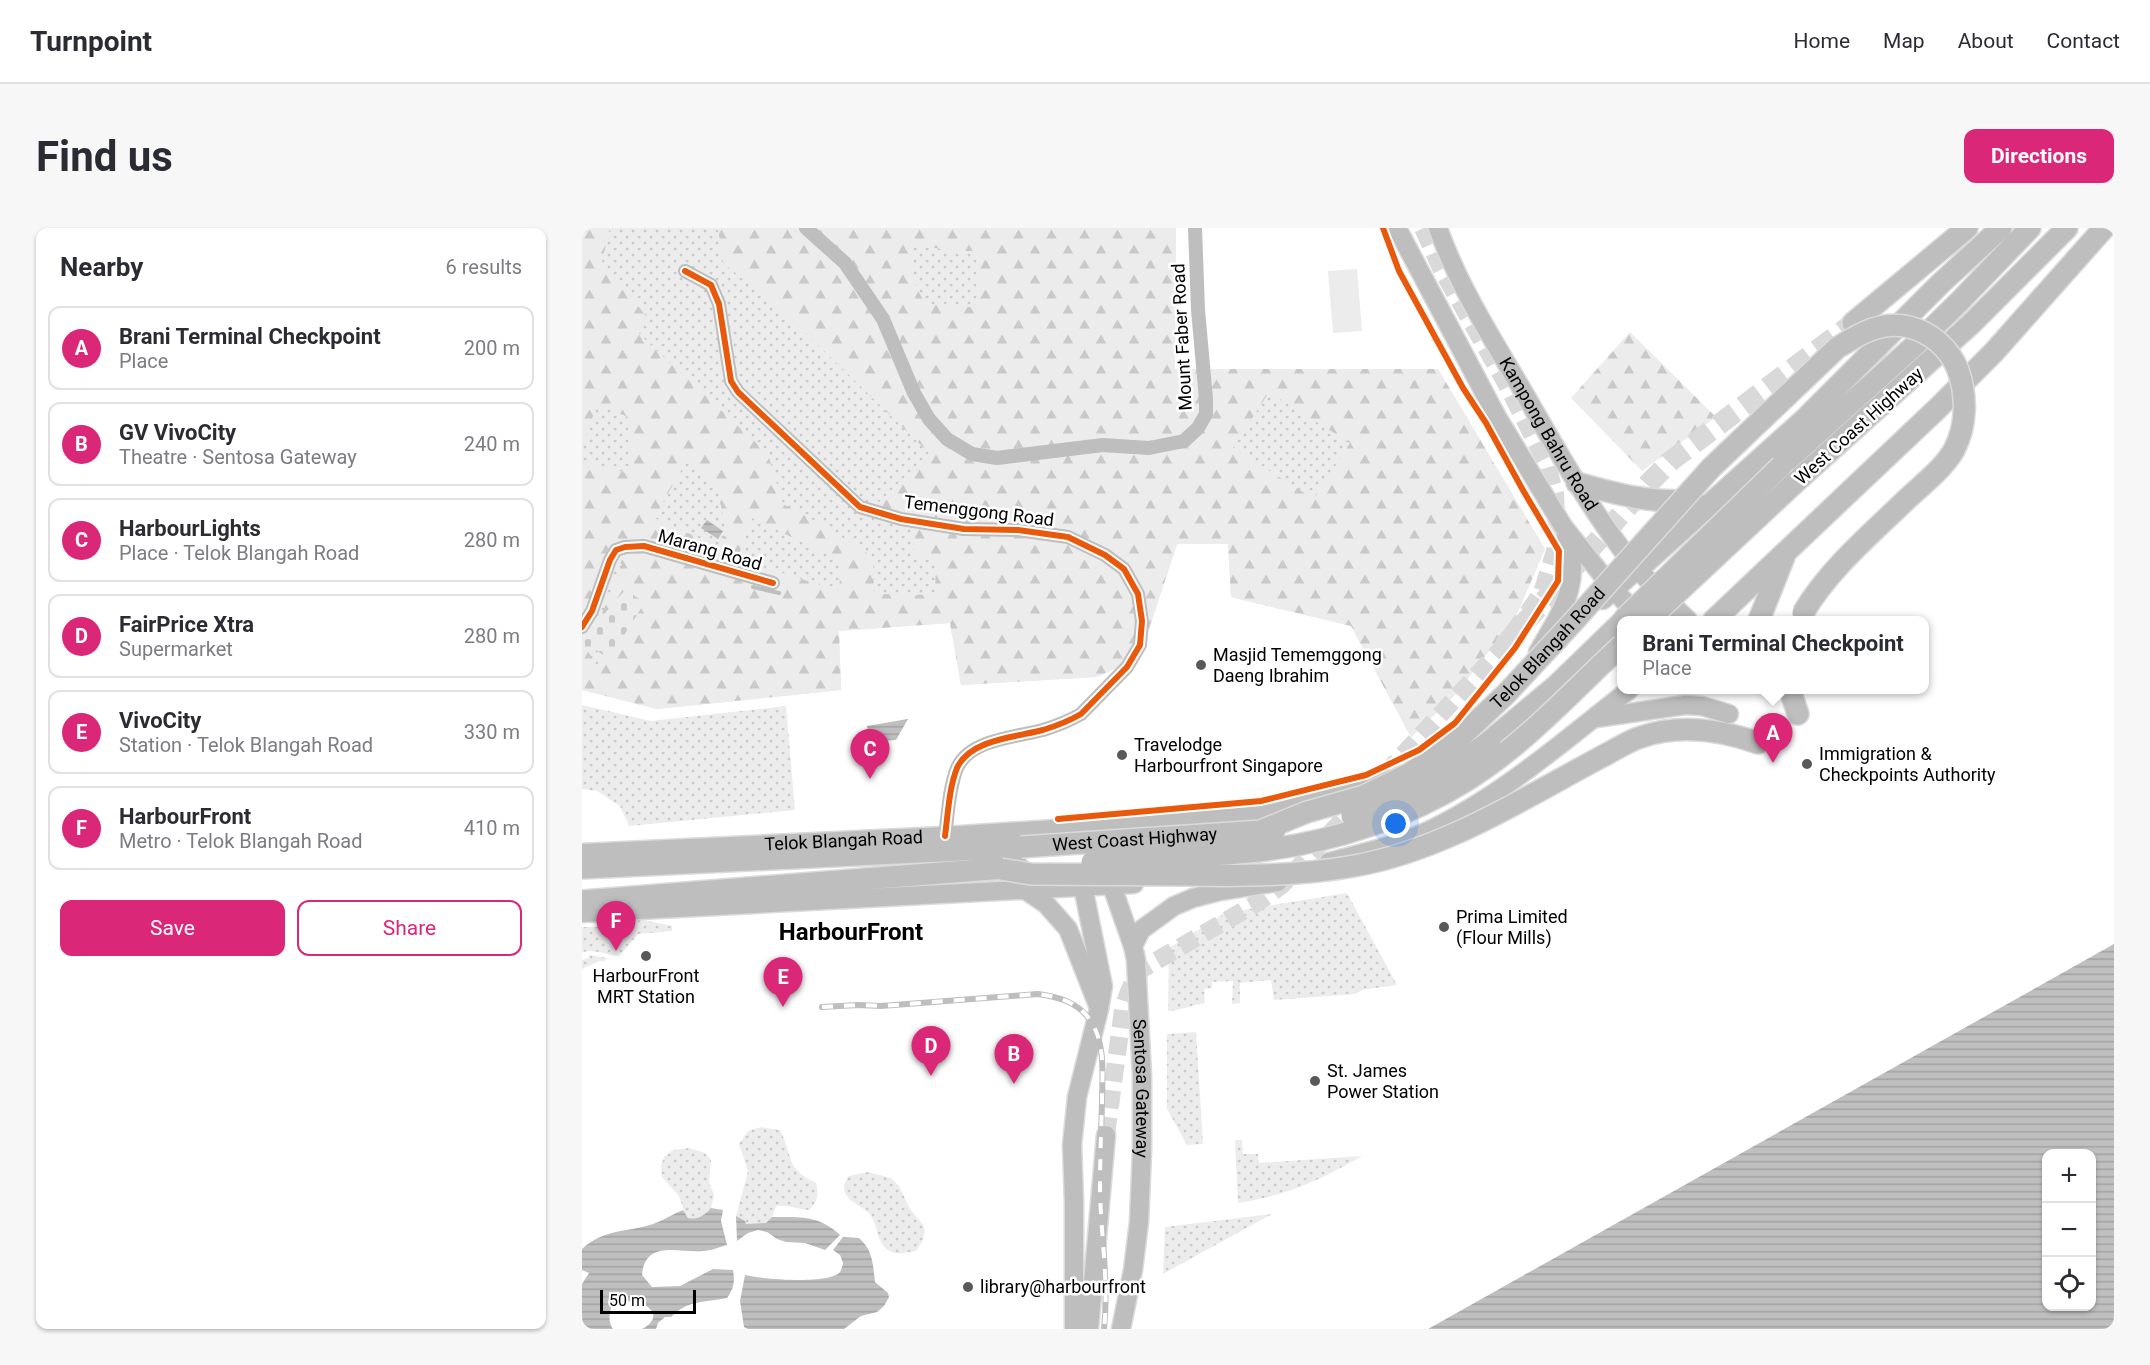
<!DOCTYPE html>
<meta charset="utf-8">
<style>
body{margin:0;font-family:Roboto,sans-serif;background:#f7f7f7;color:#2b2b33}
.controls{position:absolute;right:18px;bottom:18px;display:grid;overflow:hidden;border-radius:12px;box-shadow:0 2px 4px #0004}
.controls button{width:54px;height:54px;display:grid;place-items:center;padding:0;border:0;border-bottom:2px solid #e1e1e2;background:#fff;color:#2b2b33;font:30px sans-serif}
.scale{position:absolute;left:18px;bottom:15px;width:96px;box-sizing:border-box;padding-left:6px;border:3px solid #000;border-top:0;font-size:16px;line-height:21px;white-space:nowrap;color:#000;-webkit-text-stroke:4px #fff;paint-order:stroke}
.you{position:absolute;left:814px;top:596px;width:21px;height:21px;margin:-15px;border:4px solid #fff;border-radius:50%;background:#1a73e8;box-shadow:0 0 0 9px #1a73e833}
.badge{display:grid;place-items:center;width:39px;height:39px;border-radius:50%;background:#db2777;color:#fff;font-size:20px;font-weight:700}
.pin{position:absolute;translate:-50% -50px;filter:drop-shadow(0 2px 3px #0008)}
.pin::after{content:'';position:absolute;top:32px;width:21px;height:18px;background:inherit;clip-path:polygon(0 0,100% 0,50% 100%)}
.popup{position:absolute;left:1035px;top:388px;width:312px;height:78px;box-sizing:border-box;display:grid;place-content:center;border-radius:12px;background:#fff;filter:drop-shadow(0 2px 4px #0005);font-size:20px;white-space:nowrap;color:#7c7c81}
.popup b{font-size:22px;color:#2b2b33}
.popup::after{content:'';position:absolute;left:50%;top:100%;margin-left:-12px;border:12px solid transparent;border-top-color:#fff}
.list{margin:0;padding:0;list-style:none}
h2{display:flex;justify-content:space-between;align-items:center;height:78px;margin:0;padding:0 24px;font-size:26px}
h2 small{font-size:20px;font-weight:400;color:#7c7c81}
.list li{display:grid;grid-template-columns:39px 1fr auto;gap:18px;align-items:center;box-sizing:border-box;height:84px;margin:0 12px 12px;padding:0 12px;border:2px solid #e1e1e2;border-radius:12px}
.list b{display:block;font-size:22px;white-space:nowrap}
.list p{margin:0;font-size:20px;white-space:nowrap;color:#7c7c81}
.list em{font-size:20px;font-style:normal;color:#7c7c81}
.actions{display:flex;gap:12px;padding:18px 24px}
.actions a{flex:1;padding:14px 0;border:2px solid #db2777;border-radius:12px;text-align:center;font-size:21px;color:#db2777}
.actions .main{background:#db2777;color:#fff}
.icon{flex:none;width:33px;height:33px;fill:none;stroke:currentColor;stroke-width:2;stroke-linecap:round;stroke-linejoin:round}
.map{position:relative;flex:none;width:1532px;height:1101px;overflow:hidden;border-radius:12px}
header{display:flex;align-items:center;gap:36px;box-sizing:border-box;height:84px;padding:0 30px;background:#fff;border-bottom:2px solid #e1e1e2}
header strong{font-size:28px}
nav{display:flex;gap:33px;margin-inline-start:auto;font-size:21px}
.intro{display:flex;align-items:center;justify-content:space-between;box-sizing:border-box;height:144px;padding:0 36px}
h1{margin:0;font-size:42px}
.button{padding:15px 27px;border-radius:12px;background:#db2777;color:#fff;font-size:21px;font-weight:700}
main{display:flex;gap:36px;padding:0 36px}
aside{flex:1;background:#fff;border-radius:12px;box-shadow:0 2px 4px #0004}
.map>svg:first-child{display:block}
</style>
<header>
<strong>Turnpoint</strong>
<nav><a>Home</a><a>Map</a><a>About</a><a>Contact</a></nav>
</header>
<div class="intro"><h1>Find us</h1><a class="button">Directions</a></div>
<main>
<aside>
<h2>Nearby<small>6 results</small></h2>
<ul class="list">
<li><span class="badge">A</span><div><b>Brani Terminal Checkpoint</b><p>Place</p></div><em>200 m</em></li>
<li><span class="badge">B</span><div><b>GV VivoCity</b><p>Theatre · Sentosa Gateway</p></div><em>240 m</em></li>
<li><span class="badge">C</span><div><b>HarbourLights</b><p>Place · Telok Blangah Road</p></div><em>280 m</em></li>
<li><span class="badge">D</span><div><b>FairPrice Xtra</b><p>Supermarket</p></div><em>280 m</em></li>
<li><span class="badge">E</span><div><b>VivoCity</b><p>Station · Telok Blangah Road</p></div><em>330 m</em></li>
<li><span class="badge">F</span><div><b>HarbourFront</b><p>Metro · Telok Blangah Road</p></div><em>410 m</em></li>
</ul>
<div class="actions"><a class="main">Save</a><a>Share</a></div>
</aside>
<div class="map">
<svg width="1532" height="1101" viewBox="0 0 1532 1101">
<defs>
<pattern id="grass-dots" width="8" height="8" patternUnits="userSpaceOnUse" patternTransform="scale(1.5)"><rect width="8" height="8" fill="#ececec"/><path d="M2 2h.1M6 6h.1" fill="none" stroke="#c9c9c9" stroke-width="1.8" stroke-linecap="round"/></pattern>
<pattern id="forest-firs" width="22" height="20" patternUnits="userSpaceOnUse" patternTransform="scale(1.5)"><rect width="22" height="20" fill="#ececec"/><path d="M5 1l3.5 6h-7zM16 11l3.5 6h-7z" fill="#c9c9c9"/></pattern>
<pattern id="cemetery-stones" width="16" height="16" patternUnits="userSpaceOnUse" patternTransform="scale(1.5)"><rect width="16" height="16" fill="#ececec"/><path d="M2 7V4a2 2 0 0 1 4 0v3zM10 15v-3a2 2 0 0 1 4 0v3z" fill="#c9c9c9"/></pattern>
<pattern id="water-rules" width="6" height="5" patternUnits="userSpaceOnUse" patternTransform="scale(1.5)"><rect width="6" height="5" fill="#bfbfbf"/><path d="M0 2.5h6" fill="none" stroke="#a2a2a2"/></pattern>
</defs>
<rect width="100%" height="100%" fill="#fff"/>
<!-- grass -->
<path fill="url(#grass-dots)" d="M0,0H594L593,141H856L963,321L934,388L874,466L829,509L769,398L649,369L646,316H595L557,431L514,449L379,457L368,395L257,403L259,462L75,481L0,462Z
M0,477L69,493L204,478L213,582L47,598L38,578L15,563L0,561Z
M765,665L815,757L780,762L773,766L692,772L689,752L658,755V775L650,776L651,753L630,754V760L622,761L623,775C610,777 596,783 586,783L587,720L643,685Z
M52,690L90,698V703L56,706L37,728C22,727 17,721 0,724V699H20Z
M7,727L25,730L23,733H17L0,741V732L8,729Z
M614,804L621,916L605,917L585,881V806Z
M179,899L198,902C212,929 202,940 234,955C237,967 236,973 227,982C215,981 206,977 194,978L190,989L184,995L163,996L154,988L166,943L157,916L166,903Z
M653,912H660L661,926H676L677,935L780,928C736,953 707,967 656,975Z
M107,920L123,925L129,932L127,954L132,967L129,980L119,989L113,991L107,990L103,986L97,968L80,949L79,938L82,929L91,922Z
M286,944L309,950L317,958L328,981L341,997L343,1004L340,1014L334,1023C326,1024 317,1027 310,1024C294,1018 297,999 289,988C282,977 264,975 262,961C262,956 264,952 267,948Z
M690,986L581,1046L583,999Z"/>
<!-- forest -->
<path fill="url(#forest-firs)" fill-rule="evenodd" d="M0,0H28L20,33L64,88L57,106L186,226L201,276L241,297L291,329L292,366L353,367L354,332L333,330L329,290L293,278L347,225L197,79L141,35L136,0H594L593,141H856L963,321L934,388L874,466L829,509L769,398L649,369L646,316H595L557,431L514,449L379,457L368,395L257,403L259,462L75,481L0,462V413L15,439L25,408L15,398L40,336L29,332L0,399V233L47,245L46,189L15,176L0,219ZM339,19L355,20L363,23H394V80L357,75L352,78L345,77C332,60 328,41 328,20ZM687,164L768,215L732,271L651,220ZM104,234L136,262L144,305L137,319L72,290ZM170,290L257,332L258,363L155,331Z
M1048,104L1134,189L1060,243L989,170Z"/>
<!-- cemetery -->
<path fill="url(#cemetery-stones)" d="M43,362L63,374L27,431L8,418L0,426V412Z"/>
<!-- garden -->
<path fill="#ececec" d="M775,41L780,103L751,105L746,43Z"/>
<!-- water -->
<path fill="url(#water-rules)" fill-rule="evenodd" d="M125,292L141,303L136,311L119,300Z
M326,491L314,512L287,514L285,498Z
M1532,716V1101H846ZM1464,926H1510V1078H1464Z
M129,980L141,982L139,993L145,1017C137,1019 129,1023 121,1023C97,1025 63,1011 60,1047L70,1059L98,1058L131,1041L151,1042C153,1053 152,1060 145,1070C122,1075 107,1071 89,1089H83L76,1095L74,1101H60C89,1086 56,1065 30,1077C27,1085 26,1094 31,1101H4L0,1099V1056L7,1045L0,1042V1021C23,1000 44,1005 71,996C82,992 91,986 101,982L106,990C117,992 122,987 129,980Z
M154,988L163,993L164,996L184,995L190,989C218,989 237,987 258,1007L243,1022L223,1015L204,1014L195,1011L185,1004L176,1002L166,1005L155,1013Z
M261,1009L277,1010C291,1022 291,1037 293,1054L306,1065L307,1069L302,1078L295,1084L279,1088L262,1101H166L162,1099L158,1073L163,1047C180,1051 247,1057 258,1044C259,1043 261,1036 261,1035L258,1027L251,1022Z"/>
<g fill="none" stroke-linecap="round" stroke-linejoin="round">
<!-- stream -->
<path stroke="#bfbfbf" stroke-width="4" d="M171,359L197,365"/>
<!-- major-tunnel -->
<path stroke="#d9d9d9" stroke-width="18" stroke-dasharray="18 9" stroke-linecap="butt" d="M524,907L541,782C545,766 550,754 560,741L675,675L700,657L921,419L960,365L973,323L974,287L973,266L964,234L924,155L859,40L841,0"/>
<!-- highway-tunnel -->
<path stroke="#d9d9d9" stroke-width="21" stroke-dasharray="21 10" stroke-linecap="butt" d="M921,419L1068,254L1090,232L1271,95"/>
<defs>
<g id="major">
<path d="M815,0L915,189L981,298L1032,362L1059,391"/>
<path id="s1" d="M856,0C875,54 906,104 935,153C968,209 999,267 1038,319C1058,346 1082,369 1106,392"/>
<path d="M1021,372L1056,341"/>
<path d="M956,424C979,384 1001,356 984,308"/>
<path d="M1014,490L1103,477L1120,478L1147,486"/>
<path id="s2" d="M0,625L363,608L567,595L685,584L760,564L803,549"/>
<path d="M747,634C780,625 817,617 848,602C921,567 984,511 1047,462"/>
<path id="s3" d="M526,647L551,718L554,732L560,848V923L557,994L551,1042L539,1101"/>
<path d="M442,661L464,676L486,701L517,780"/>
<path d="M0,685L552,656"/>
<path d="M551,718L559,702L592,678L611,670L638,663L696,654"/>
<path d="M492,1101V974L490,917L495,869L517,781L521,758L501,659V647"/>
<path d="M507,1101L524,907"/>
</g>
<path id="highway" d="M1271,95L1385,0
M1199,238L1331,119L1377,74L1448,0
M1219,249L1390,95L1485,0
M995,255C1034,266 1071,276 1112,272
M1056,341L1223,191L1359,55L1419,0
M1132,392L1356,180L1412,124L1522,0
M1177,392L1202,329
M1208,462L1216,486
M908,513L974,458L1040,394
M1021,528C1033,522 1046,513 1059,509C1097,496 1139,502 1176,515
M0,640L439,619
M0,673L436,639"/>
</defs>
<!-- major casing -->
<use href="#major" stroke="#dbdbdb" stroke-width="21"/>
<!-- highway casing -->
<use href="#highway" stroke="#dbdbdb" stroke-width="24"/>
<!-- minor -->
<path stroke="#bebebe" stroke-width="14" d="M224,0L263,35L301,91L332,165L347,191L365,211L390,226L415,230L521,217L567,220L602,213L616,200L624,186V171L616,82L613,0
M103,43L129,57L137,76L149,153L156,164L278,279L319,291L382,301L436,302L486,309L523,327L542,341L556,366L560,393L558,417L545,439L499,486C487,493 474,498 461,502C435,509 388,511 375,540C367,560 366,586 363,608
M0,399L10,383L28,332L34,322L43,319L62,318L191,355"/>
<!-- major -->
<use href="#major" stroke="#bebebe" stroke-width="18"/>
<!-- highway -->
<use href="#highway" stroke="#bebebe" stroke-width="21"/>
<defs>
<path id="rail" d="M240,779L276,777L299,778L456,766C478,769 498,775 510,795C524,819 520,849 520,876C519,905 518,934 518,963C519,1009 527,1055 522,1101"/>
</defs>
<!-- rail casing -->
<use href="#rail" stroke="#bebebe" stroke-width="6"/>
<!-- rail -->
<use href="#rail" stroke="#fff" stroke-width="4" stroke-dasharray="11" stroke-linecap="butt"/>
<defs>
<g id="highway-bridge">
<path d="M1041,392L1199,238"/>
<path d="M1066,392L1219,249"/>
<path d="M770,588C819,571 866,545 908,513"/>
<path id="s4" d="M681,602L725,584L782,568L827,546L872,515L924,466L991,394L1129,240L1255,120C1277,106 1300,92 1327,99C1349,104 1368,121 1376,142C1385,168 1385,197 1372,222C1361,241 1341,256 1325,271C1288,307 1248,340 1221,385"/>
<path id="s5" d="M439,619L693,602"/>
<path d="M510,634C568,630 626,629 684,622C753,613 826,589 885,552C943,516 990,463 1040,417"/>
<path d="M419,641L449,646C501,646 552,647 604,647C660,648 717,648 772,638C862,622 942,570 1021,528"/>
</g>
</defs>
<!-- highway-bridge casing -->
<use href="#highway-bridge" stroke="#dbdbdb" stroke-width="24" stroke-linecap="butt"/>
<!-- highway-bridge -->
<use href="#highway-bridge" stroke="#bebebe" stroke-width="21"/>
<defs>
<path id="cycleway" d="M103,43L129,57L137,76L149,153L156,164L278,279L319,291L382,301L436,302L486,309L523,327L542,341L556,366L560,393L558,417L545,439L499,486C487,493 474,498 461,502C435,509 388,511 375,540C367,560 366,586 363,608
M0,399L10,383L28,332L34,322L43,319L62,318L191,355
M476,591L679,573L784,547L837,522L873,495L933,420L976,353L977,323L942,264L904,195L881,160L817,43L801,0"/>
</defs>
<!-- cycleway casing -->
<use href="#cycleway" stroke="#fff" stroke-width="10"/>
<!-- cycleway -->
<use href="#cycleway" stroke="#e8590c" stroke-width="6"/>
</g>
<!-- markers -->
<g fill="#595959" stroke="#fff" stroke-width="2">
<circle cx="619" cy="437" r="6"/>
<circle cx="540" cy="527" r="6"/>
<circle cx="1225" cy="536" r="6"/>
<circle cx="862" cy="699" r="6"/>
<circle cx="64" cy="728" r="6"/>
<circle cx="733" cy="853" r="6"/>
<circle cx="386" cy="1059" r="6"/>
</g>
<g text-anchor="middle" stroke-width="5" stroke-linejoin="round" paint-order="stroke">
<!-- street labels -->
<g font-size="18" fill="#000" stroke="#fff">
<text transform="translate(600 109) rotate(-93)" y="6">Mount Faber Road</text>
<text transform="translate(1277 198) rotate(-42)" y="6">West Coast Highway</text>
<text dy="6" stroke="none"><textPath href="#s1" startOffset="234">Kampong Bahru Road</textPath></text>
<text transform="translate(397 283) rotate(7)" y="6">Temenggong Road</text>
<text transform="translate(128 322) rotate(16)" y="6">Marang Road</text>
<text dy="6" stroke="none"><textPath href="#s4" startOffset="345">Telok Blangah Road</textPath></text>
<text dy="6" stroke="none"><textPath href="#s5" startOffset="114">West Coast Highway</textPath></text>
<text dy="6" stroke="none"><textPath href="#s2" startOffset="262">Telok Blangah Road</textPath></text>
<text dy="6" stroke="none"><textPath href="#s3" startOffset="218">Sentosa Gateway</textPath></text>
</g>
<!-- poi labels -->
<g font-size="18" fill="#000" stroke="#fff" text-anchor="start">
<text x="631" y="433">Masjid Tememggong<tspan x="631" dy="21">Daeng Ibrahim</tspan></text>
<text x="552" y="523">Travelodge<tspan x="552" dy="21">Harbourfront Singapore</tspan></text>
<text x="1237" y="532">Immigration &amp;<tspan x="1237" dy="21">Checkpoints Authority</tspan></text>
<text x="874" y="695">Prima Limited<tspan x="874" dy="21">(Flour Mills)</tspan></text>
<text x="64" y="754" text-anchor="middle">HarbourFront<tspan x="64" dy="21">MRT Station</tspan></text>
<text x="745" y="849">St. James<tspan x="745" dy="21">Power Station</tspan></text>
<text x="398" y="1065">library@harbourfront</text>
</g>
<!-- district labels -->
<g font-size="24" font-weight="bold" fill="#000" stroke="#fff">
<text x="269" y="712">HarbourFront</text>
</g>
</g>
</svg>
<div class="controls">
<button>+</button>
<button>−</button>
<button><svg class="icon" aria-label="locate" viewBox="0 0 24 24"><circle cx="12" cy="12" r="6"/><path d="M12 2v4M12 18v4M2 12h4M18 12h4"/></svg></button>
</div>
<div class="scale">50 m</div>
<div class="you"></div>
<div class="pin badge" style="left:1191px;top:535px">A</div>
<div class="popup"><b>Brani Terminal Checkpoint</b>Place</div>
<div class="pin badge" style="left:432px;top:856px">B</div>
<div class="pin badge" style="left:288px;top:551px">C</div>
<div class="pin badge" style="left:349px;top:848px">D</div>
<div class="pin badge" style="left:201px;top:779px">E</div>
<div class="pin badge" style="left:34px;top:723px">F</div>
</div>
</main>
